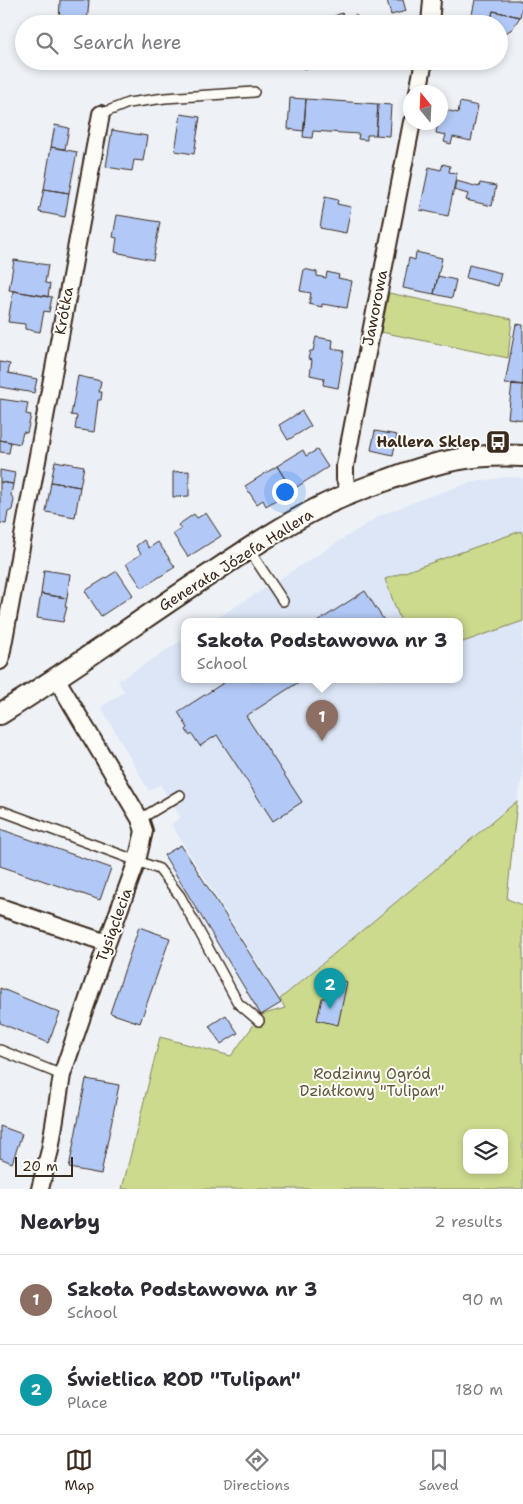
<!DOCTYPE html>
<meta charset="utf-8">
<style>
body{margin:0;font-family:"Shantell Sans",sans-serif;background:#f7f7f7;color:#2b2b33}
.controls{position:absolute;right:15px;bottom:15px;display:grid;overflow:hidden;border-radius:10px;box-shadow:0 2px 8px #0003}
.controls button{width:45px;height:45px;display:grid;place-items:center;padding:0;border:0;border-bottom:1px solid #e1e1e2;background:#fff;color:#2b2b33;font:25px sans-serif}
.compass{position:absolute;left:403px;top:85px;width:45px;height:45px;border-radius:50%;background:#fff;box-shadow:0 2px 8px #0003;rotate:342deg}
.scale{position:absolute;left:15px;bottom:12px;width:58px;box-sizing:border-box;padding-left:5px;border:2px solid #3b2a1e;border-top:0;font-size:14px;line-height:18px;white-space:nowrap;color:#3b2a1e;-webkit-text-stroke:4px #fdfcf7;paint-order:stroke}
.you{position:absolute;left:284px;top:491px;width:18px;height:18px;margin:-12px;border:4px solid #fff;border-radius:50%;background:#1a73e8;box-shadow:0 0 0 8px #1a73e833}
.badge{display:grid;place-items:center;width:32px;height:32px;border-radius:50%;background:#3b2a1e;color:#fff;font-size:16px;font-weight:700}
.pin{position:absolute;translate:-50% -41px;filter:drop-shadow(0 1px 2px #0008)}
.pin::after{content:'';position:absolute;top:26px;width:18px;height:15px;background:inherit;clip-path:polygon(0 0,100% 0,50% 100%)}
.popup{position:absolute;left:181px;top:618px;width:282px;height:65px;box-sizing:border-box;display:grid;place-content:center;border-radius:10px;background:#fff;filter:drop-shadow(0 1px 4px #0005);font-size:16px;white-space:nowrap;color:#7c7c81}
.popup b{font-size:19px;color:#2b2b33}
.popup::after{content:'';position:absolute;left:50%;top:100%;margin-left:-10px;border:10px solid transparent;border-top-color:#fff}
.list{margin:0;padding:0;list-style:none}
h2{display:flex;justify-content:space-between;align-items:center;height:65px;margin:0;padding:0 20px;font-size:21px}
h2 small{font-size:16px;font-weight:400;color:#7c7c81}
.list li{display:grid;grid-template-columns:32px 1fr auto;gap:15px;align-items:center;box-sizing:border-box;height:90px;padding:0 20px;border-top:1px solid #e1e1e2}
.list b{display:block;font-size:19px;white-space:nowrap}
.list p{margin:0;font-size:16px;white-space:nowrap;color:#7c7c81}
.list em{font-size:16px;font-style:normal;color:#7c7c81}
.icon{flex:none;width:28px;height:28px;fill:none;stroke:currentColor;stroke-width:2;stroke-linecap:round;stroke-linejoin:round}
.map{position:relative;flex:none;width:523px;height:1189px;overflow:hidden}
.search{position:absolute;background:#fff;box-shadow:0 2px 8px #0003;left:15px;right:15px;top:15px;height:55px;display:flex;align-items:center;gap:12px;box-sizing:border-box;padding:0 18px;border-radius:28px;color:#7c7c81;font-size:19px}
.sheet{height:245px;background:#fff}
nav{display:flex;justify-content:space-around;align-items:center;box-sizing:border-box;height:70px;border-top:1px solid #e1e1e2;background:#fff;font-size:14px;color:#7c7c81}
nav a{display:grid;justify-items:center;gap:2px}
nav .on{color:#3b2a1e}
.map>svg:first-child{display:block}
</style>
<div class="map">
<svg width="523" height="1189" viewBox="0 0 523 1189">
<rect width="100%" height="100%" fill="#eef2f7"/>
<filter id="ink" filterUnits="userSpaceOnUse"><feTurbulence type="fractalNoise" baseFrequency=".02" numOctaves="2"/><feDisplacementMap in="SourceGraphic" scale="10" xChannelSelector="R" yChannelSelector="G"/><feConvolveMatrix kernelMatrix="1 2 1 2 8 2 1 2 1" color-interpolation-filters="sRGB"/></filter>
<g filter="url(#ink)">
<!-- built -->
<path fill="#dce6f7" d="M506,477L523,478V775L517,801L280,999L171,824L181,818L160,784L149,791L101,707L124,692L118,681L184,639L185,680H460V622H211L379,516L424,498L469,483Z"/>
<!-- green -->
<path fill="#ccda8e" stroke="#848256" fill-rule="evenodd" d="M389,293L512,319L508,358L381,332Z
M521,531L523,536V621L460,643V622H401L385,579Z
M517,801L507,899L523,905V1189H122L160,1037L231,1056L261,1015L285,1008L280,999ZM467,1133H504V1170H467Z"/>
<!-- building -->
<path fill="#b2c9f7" stroke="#3b2a1e" d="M60,0H89L87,24H59Z
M387,0H403L406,11L391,15Z
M475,0H518L523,2L520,17L493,11L490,24H470Z
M493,11L520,17L512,29L499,37V24H490Z
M342,13L345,19L356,15L359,24H325L324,20Z
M215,21H245V24H215Z
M302,61H324L304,69Z
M290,98L306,99L304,131L288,129Z
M306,99L378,104L376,135H367V140L358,139L359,134L313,131L312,138L303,137Z
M460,102L478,106L471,141L453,137L451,144L444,142L446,135L436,133L438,122H440L441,109L458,113Z
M378,104L391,105L389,136L376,135Z
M181,114L200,117L194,154L175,151Z
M55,125L69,128L65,149L51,147Z
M112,130L147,136L143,161L134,160L132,171L106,167Z
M51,147L77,152L69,193L44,189Z
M443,164L450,166L449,172L457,173L448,216L420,210L429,167L441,170Z
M456,181L479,187L480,183L496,186L492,206L466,200L468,194L454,190Z
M44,189L69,193L65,217L39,212Z
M325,197L338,200L337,204L351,207L346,233L320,228Z
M117,215L160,222L153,260L115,252L117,238L113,237Z
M416,252L442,258L434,294L403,288L409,258L415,260Z
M14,260L48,265L45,283L50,284L48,297L9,290Z
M469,265L501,273L498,286L466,278Z
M304,269L317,272V276L326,278L327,272L339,275L338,278L352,281L347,308L322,304V307L309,304L311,293L300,291Z
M438,276L456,280L452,298L434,294Z
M13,291L52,297L49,312L44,311L40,332L25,329V324L8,322Z
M516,324L523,325V385L505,384Z
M316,337L333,340L332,349L344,351L338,388L323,385L324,378L310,375L312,360L308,359L310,351H313Z
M0,362L10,364L8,373L37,379L34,393L0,387Z
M78,376L101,381L99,392H102L101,400H98L94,432L75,429L77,416L71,415Z
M512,383L523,385V420L508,418Z
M0,399L28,403L26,414L31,415L27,433L23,432L20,444L0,440Z
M302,411L311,426L288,440L279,425Z
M375,431L397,435L393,455L371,450Z
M0,440L11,442L9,453L0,452Z
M303,450L306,456L317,450L328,467L292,490L277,466Z
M55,461L84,466L80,487L51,482Z
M277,466L292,490L266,506L263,500L257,504L245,486Z
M0,470L15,473L13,484L0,482Z
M189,471V496L173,497V472Z
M0,482L13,484L11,495L14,500L12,510L8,512L6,524L0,523Z
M51,482L80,487L75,517L46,512Z
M206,513L221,536L188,557L173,534L181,529L178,525L194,514L197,518Z
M144,540L149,548L158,542L175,567L142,588L126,564L141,554L136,546Z
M44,570L70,574L67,598L41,594Z
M117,571L133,595L101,616L85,591Z
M365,591L385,622H317L337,609Z
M41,594L67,598L65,607H67L63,622L37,618Z
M228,680H302L246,716L302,802L273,821L217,735L200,746L192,734L190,736L186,730L188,728L178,712Z
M0,829L111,868L100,900L0,866Z
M181,845L281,1003L261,1015L164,855Z
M139,927L170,938L140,1023L110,1013Z
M339,980L347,982L338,1025L317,1020L322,998H325L327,992L336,994Z
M0,988L60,1013L48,1043L0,1023Z
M226,1015L238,1033L221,1044L209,1026Z
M86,1079L119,1085L101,1174L69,1168Z
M0,1126L22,1134L12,1163L0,1158Z"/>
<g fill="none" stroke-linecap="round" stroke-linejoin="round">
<defs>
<path id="service" d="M101,114L128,103L165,98L254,92
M249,550L283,601
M2,811L159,869L180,896L238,1003L259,1021
M140,819L180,795
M0,1050L62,1075"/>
<path id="minor" d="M430,24L432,0
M418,92L424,61
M350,493L345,479V466L412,122
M0,661L101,114
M0,907L107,943
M40,1189L50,1150L62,1075L107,943L137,861L144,831L140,819L56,678"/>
<path id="tertiary" d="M0,714C68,672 132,626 198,582C238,556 278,528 320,507C342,496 364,488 387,480C434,462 472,453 523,456"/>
</defs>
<!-- service casing -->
<use href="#service" stroke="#3b2a1e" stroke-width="12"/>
<!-- minor casing -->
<use href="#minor" stroke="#3b2a1e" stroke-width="20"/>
<!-- tertiary casing -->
<use href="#tertiary" stroke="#3b2a1e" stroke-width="24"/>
<!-- service -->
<use href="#service" stroke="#fdfcf7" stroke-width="9"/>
<!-- minor -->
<use href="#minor" stroke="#fdfcf7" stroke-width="16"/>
<!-- tertiary -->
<use href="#tertiary" stroke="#fdfcf7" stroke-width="20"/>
</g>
</g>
<!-- icons -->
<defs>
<symbol id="bus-square" viewBox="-11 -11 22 22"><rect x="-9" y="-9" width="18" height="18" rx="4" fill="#3b2a1e" stroke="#fdfcf7"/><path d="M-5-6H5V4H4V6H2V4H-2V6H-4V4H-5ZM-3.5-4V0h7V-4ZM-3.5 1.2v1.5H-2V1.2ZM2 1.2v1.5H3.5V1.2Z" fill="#fff"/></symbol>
</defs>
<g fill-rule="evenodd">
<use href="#bus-square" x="484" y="428" width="28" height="28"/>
</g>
<g text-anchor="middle" stroke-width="4" stroke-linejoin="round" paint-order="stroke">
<!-- street labels -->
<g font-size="15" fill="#3b2a1e" stroke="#fdfcf7">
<text transform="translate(375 308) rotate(-79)" y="5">Jaworowa</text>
<text transform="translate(64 311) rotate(-80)" y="5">Krótka</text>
<text transform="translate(236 560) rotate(-32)" y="5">Generała Józefa Hallera</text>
<text transform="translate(114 925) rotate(-70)" y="5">Tysiąclecia</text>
</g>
<!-- poi labels -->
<g font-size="15" font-weight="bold" fill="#3b2a1e" stroke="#fdfcf7" text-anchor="end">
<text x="480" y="447">Hallera Sklep</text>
</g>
<!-- park labels -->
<g font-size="15" fill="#5f563a" stroke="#fdfcf7">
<text x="372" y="1079">Rodzinny Ogród<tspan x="372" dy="17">Działkowy "Tulipan"</tspan></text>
</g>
</g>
</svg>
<div class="controls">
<button><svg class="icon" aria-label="layers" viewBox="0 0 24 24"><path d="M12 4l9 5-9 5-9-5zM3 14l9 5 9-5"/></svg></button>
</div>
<svg class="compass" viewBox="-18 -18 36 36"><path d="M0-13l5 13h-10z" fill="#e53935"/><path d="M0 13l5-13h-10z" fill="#7c7c81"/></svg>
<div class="scale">20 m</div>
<div class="you"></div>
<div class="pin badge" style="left:322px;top:741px;background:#8d6e63">1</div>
<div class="popup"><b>Szkoła Podstawowa nr 3</b>School</div>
<div class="pin badge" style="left:330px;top:1009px;background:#0f9aa8">2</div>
<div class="search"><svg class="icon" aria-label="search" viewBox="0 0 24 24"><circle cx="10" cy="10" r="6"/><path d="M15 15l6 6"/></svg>Search here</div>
</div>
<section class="sheet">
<h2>Nearby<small>2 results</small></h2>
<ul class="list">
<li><span class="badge" style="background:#8d6e63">1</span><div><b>Szkoła Podstawowa nr 3</b><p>School</p></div><em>90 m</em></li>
<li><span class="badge" style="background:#0f9aa8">2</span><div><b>Świetlica ROD &quot;Tulipan&quot;</b><p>Place</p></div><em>180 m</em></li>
</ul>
</section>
<nav>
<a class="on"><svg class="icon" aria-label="map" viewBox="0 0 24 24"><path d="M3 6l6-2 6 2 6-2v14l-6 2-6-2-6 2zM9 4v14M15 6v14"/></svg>Map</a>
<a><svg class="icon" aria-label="directions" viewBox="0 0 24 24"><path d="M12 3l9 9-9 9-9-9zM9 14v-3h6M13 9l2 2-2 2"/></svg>Directions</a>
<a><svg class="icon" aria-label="saved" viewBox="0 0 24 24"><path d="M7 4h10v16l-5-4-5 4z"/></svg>Saved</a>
</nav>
